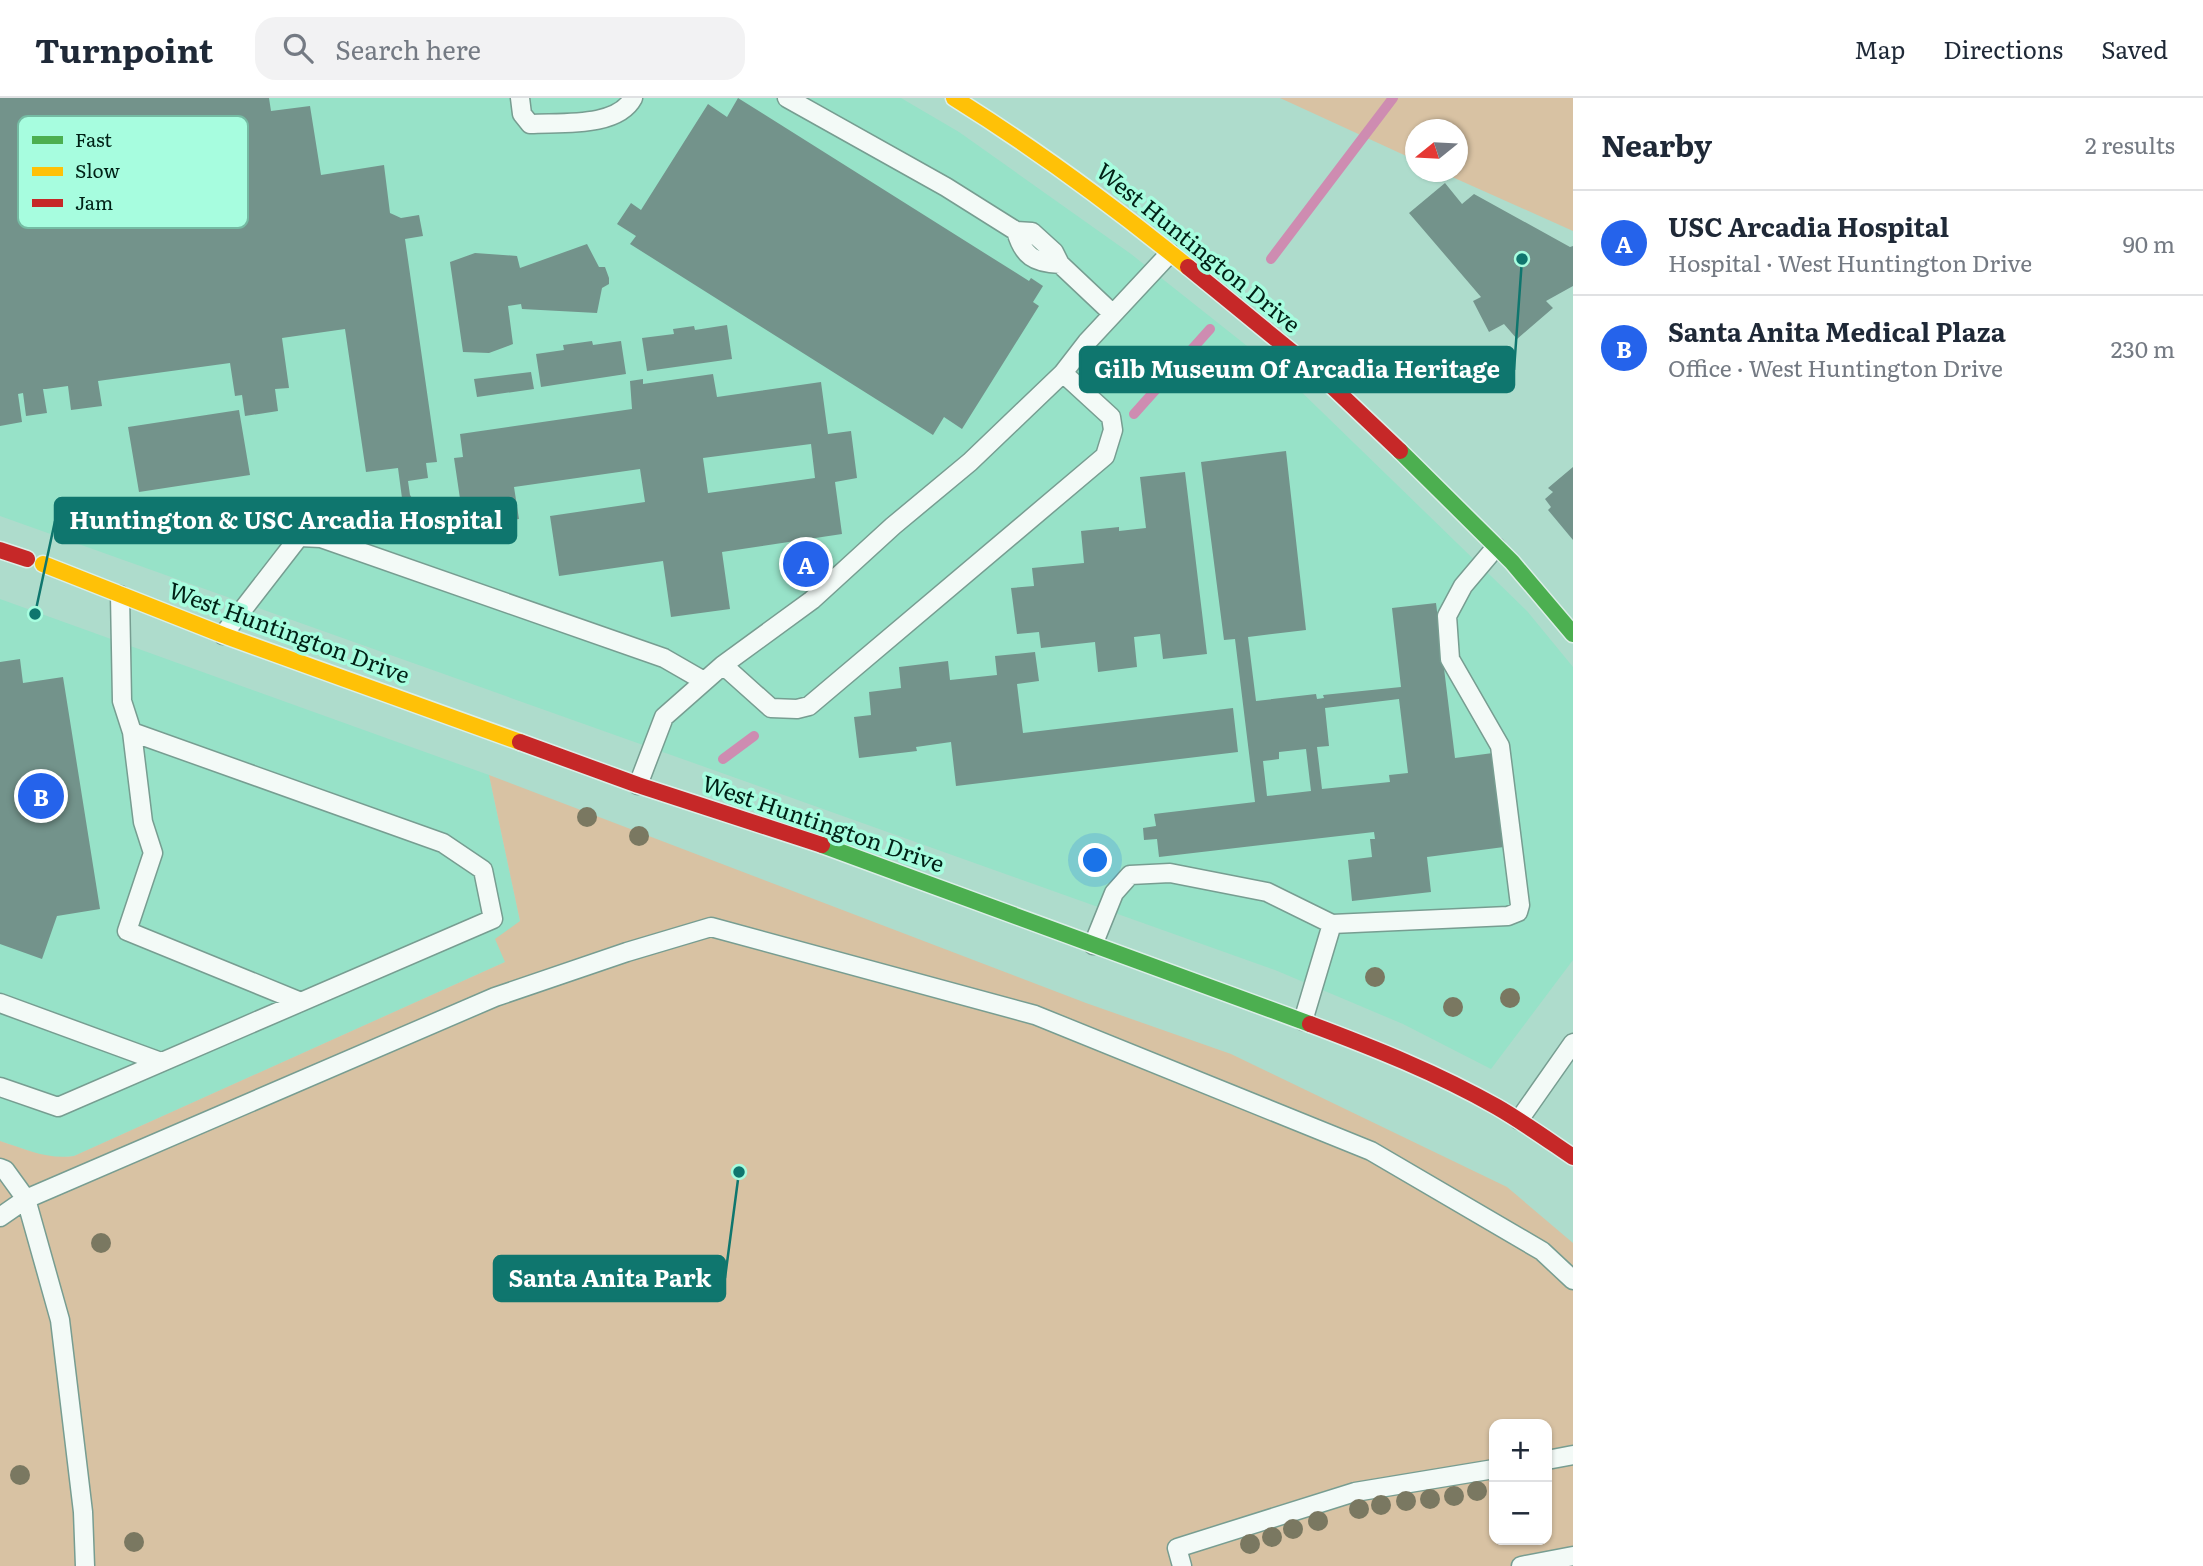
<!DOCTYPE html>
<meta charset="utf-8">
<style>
body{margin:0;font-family:Literata,serif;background:#f2f2f3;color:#1f2937}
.controls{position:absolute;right:21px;bottom:21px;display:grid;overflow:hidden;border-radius:14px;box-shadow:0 2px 5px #0004}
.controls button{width:63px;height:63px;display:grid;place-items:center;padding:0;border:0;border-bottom:2px solid #e0e1e3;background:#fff;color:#1f2937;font:35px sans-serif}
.compass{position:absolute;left:1405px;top:21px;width:63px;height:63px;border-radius:50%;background:#fff;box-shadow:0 2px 5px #0004;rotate:252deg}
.you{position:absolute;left:1096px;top:763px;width:24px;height:24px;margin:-18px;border:5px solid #fff;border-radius:50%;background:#1a73e8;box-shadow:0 0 0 10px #1a73e833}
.badge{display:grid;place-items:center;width:46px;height:46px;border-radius:50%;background:#2563eb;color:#fff;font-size:23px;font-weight:700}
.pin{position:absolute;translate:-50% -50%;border:4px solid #fff;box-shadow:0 2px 7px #0006}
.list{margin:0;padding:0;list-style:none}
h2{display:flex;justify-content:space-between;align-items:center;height:91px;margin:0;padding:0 28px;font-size:30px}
h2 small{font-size:23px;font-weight:400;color:#747a83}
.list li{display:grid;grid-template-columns:46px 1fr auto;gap:21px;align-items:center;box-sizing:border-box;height:105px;padding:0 28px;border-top:2px solid #e0e1e3}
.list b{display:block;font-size:26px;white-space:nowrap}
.list p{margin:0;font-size:23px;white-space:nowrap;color:#747a83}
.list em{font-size:23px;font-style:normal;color:#747a83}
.icon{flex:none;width:38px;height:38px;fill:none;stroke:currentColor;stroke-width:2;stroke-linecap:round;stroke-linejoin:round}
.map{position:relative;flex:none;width:1573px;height:1468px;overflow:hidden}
header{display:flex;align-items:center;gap:42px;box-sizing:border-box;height:98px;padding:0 35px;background:#fff;border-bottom:2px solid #e0e1e3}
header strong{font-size:33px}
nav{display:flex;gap:38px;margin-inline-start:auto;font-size:24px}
.search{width:490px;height:63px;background:#f2f2f3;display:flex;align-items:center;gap:18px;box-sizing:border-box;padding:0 24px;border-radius:21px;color:#747a83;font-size:26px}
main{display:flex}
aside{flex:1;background:#fff}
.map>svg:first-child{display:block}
</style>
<header>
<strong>Turnpoint</strong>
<div class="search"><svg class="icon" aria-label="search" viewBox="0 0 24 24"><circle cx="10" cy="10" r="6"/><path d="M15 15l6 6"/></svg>Search here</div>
<nav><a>Map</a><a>Directions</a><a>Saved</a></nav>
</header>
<main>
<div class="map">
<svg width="1573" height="1468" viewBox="0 0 1573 1468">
<rect width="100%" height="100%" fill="#aedccc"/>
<!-- built -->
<path fill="#97e2c8" d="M0,0H901L959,34L1131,156L1285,278L1527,513L1573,569V862L1491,971L1403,926L1275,872L0,418Z
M0,501L489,677L520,823L505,864L74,1058L52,1060L41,1057L0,1043Z"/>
<!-- green -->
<path fill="#d8c2a3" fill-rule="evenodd" d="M1280,0H1573V133L1441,74H1458V32H1416L1415,62Z
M489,677L1086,905L1231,956L1507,1089L1573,1145V1468H0V1043C25,1051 48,1062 74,1058L505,864L495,841L520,823ZM1494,1326H1547V1442H1494Z"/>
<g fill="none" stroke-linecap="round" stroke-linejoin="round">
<!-- stream -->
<path stroke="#ce8cb1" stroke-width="10" d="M1271,161L1393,0
M1134,316L1210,231
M723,661L754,638"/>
</g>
<!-- building -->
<path fill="#73938b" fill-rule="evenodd" d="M0,0H269L271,13L310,8L321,77L384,67L390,115L401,120L419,117L423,138L405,141L437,364L426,365L428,380L408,383L410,397L420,413L458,426L463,421L454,360L463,359L460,336L632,311L630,283L643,281V286L713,276L717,299L821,284L828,336L851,333L857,380L835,384L842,436L722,454L730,511L671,519L663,463L559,478L550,418L645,404L640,371L514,389L519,421L472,426L461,438L414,421L402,400L398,370L366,374L345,231L282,240L289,290L275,291L278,313L245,318L242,297L235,298L230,265L98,283L102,308L71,312L68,288L46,291H43L47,315L26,318L23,295L18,296L22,324L0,328ZM811,346L815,380L708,395L703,360Z
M738,0L1029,183L1031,180L1043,188L1033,204L1039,208L962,331L944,319L933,337L630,146L636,138L617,126L631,105L641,112L708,6L727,19Z
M1445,85L1462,106L1474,96L1570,149L1573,148V188L1546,203L1553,210L1517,241L1504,226L1489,234L1473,203L1481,199L1409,115Z
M587,146L599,169H605L609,180V186L602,190L597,215L522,211L521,206L508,208L513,246L489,255L463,254L450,164L475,155L517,158L520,170Z
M727,227L732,261L647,273L642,240L674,236L673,231L694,228L695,232Z
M592,243L593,247L621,243L626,276L541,289L536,256L564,252L563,247Z
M531,274L534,291L477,299L474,281Z
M239,312L250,377L139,394L128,329Z
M1286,353L1306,532L1248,539L1256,603L1316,596L1317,601L1324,600L1323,597L1401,589L1392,510L1436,505L1455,660L1493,655L1504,749L1427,759L1431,794L1352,803L1348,762L1372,759L1370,741H1375L1374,734L1159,759L1157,741L1144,742L1143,730L1156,728L1154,716L1255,704L1235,541L1224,542L1201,364ZM1399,601L1408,675L1389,677L1390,684L1322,691L1317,649L1329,648L1325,610ZM1306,651L1311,693L1267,698L1263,663L1279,661V654Z
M1573,369V442L1548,412L1551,409L1545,401L1553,394L1548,390Z
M1185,374L1207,556L1163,561L1160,536L1134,539L1137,569L1098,574L1095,544L1041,550L1039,534L1017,536L1011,490L1034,488L1032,470L1084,465L1081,433L1119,429V433L1146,430L1140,379Z
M1035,554L1039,583L1017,586L1023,635L1233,610L1238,654L956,688L951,644L916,649L917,653L859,660L854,619L871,617L869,594L901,590L899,569L948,563L950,582L997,577L995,558Z
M20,561L23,585L63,579L100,811L57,818L42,861L0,846V564Z"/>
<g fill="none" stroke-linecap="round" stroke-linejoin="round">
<defs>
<path id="lane" d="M520,0L522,16L530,26C560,24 617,30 633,0
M787,0L946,89L1016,133L1032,134L1054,154L1060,166L1113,216
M1016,133C1023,158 1034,165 1060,166
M120,497L122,603L132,634L143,724L153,755L127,833L301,904
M223,537L299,439L321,440L664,560L704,583
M723,567L771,610L797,611L809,608L1105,358L1113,332L1111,319L1063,275
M638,687L664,619L723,567L812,502L893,428L970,364L1063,275L1087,244L1170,155
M1093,847L1114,795L1130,777L1170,775L1267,794L1332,826L1508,818L1518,814L1520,807L1500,648L1450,561L1447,518L1463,488L1496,449
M0,905L161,964
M1303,923L1332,826
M0,989L58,1009L493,821L483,772L443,745L132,634
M1519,1022L1573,945
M0,1070L5,1072L26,1101L60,1222L83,1414L85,1468
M0,1119L26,1101L495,899L627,854L711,829L1035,917L1371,1053L1542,1153L1573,1182
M1547,1362L1573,1357
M1182,1468L1177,1450L1355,1394L1494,1371
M1521,1468L1573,1458"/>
<path id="fast" d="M1400,353L1512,464L1573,536
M822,747L1310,926"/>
<path id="slow" d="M954,0C1036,51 1113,108 1188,169
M43,466L223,537L520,644"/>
<path id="jam" d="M1188,169L1319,276L1400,353
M0,452L27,461
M520,644L638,687L822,747
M1310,926C1374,950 1437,975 1497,1009C1523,1024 1548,1042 1573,1059"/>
</defs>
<!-- lane casing -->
<use href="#lane" stroke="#779d91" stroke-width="21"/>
<!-- fast casing -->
<use href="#fast" stroke="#dbefe8" stroke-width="19"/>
<!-- slow casing -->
<use href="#slow" stroke="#dbefe8" stroke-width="19"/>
<!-- jam casing -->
<use href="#jam" stroke="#dbefe8" stroke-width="19"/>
<!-- lane -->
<use href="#lane" stroke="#f3faf7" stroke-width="18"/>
<!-- fast -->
<use href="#fast" stroke="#4caf50" stroke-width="16"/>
<!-- slow -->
<use href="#slow" stroke="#ffc107" stroke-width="16"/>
<!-- jam -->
<use href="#jam" stroke="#c62828" stroke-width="16"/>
</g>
<!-- trees -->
<g fill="#7a7861">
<circle cx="587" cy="719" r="10"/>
<circle cx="639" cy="738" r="10"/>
<circle cx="1375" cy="879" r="10"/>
<circle cx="1510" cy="900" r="10"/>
<circle cx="1453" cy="909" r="10"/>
<circle cx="101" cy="1145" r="10"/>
<circle cx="20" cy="1377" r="10"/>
<circle cx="1477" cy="1393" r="10"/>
<circle cx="1454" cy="1398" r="10"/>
<circle cx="1430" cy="1401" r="10"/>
<circle cx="1406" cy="1403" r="10"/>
<circle cx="1381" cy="1407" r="10"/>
<circle cx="1359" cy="1411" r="10"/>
<circle cx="1318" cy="1423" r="10"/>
<circle cx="1293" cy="1431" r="10"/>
<circle cx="1272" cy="1439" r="10"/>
<circle cx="134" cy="1444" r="10"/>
<circle cx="1250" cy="1446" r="10"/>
</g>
<g text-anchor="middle" stroke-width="7" stroke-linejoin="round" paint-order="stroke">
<!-- street labels -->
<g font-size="23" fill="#002116" stroke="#a7fddf">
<text transform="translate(1198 150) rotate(39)" y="8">West Huntington Drive</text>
<text transform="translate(289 535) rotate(20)" y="8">West Huntington Drive</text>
<text transform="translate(823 726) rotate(19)" y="8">West Huntington Drive</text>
</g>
</g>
<!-- legend -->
<rect x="18" y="18" width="230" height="112" rx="10" fill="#a7fddf" stroke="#75bba3" stroke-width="2"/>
<rect x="32" y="38" width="31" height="8" fill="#4caf50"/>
<rect x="32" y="69" width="31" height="9" fill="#ffc107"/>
<rect x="32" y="101" width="31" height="8" fill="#c62828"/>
<g font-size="19" fill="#002116">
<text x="75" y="49">Fast</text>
<text x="75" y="80">Slow</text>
<text x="75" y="112">Jam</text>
</g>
<!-- callouts -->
<path fill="none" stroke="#0f766e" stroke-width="2.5" d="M1522 161L1514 272M35 516L55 423M739 1074L725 1180"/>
<g fill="#0f766e" stroke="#a7fddf" stroke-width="2.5">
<circle cx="1522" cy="161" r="7"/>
<circle cx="35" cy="516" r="7"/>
<circle cx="739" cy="1074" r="7"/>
</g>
<g fill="#0f766e" stroke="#0f766e" stroke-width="2.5">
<rect x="1080" y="249" width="434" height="45" rx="7"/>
<rect x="55" y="400" width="461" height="45" rx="7"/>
<rect x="494" y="1158" width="231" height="45" rx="7"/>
</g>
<g font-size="24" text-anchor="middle" font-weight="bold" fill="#fff">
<text x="1297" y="280">Gilb Museum Of Arcadia Heritage</text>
<text x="286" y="431">Huntington &amp; USC Arcadia Hospital</text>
<text x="610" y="1189">Santa Anita Park</text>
</g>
</svg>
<div class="controls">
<button>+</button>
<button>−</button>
</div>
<svg class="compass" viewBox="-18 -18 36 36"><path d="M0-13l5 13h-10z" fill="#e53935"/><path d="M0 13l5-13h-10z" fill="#747a83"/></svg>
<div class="you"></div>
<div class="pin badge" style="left:806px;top:466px">A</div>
<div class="pin badge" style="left:41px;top:698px">B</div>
</div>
<aside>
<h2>Nearby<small>2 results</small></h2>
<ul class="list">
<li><span class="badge">A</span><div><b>USC Arcadia Hospital</b><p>Hospital · West Huntington Drive</p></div><em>90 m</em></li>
<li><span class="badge">B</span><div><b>Santa Anita Medical Plaza</b><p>Office · West Huntington Drive</p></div><em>230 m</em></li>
</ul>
</aside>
</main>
